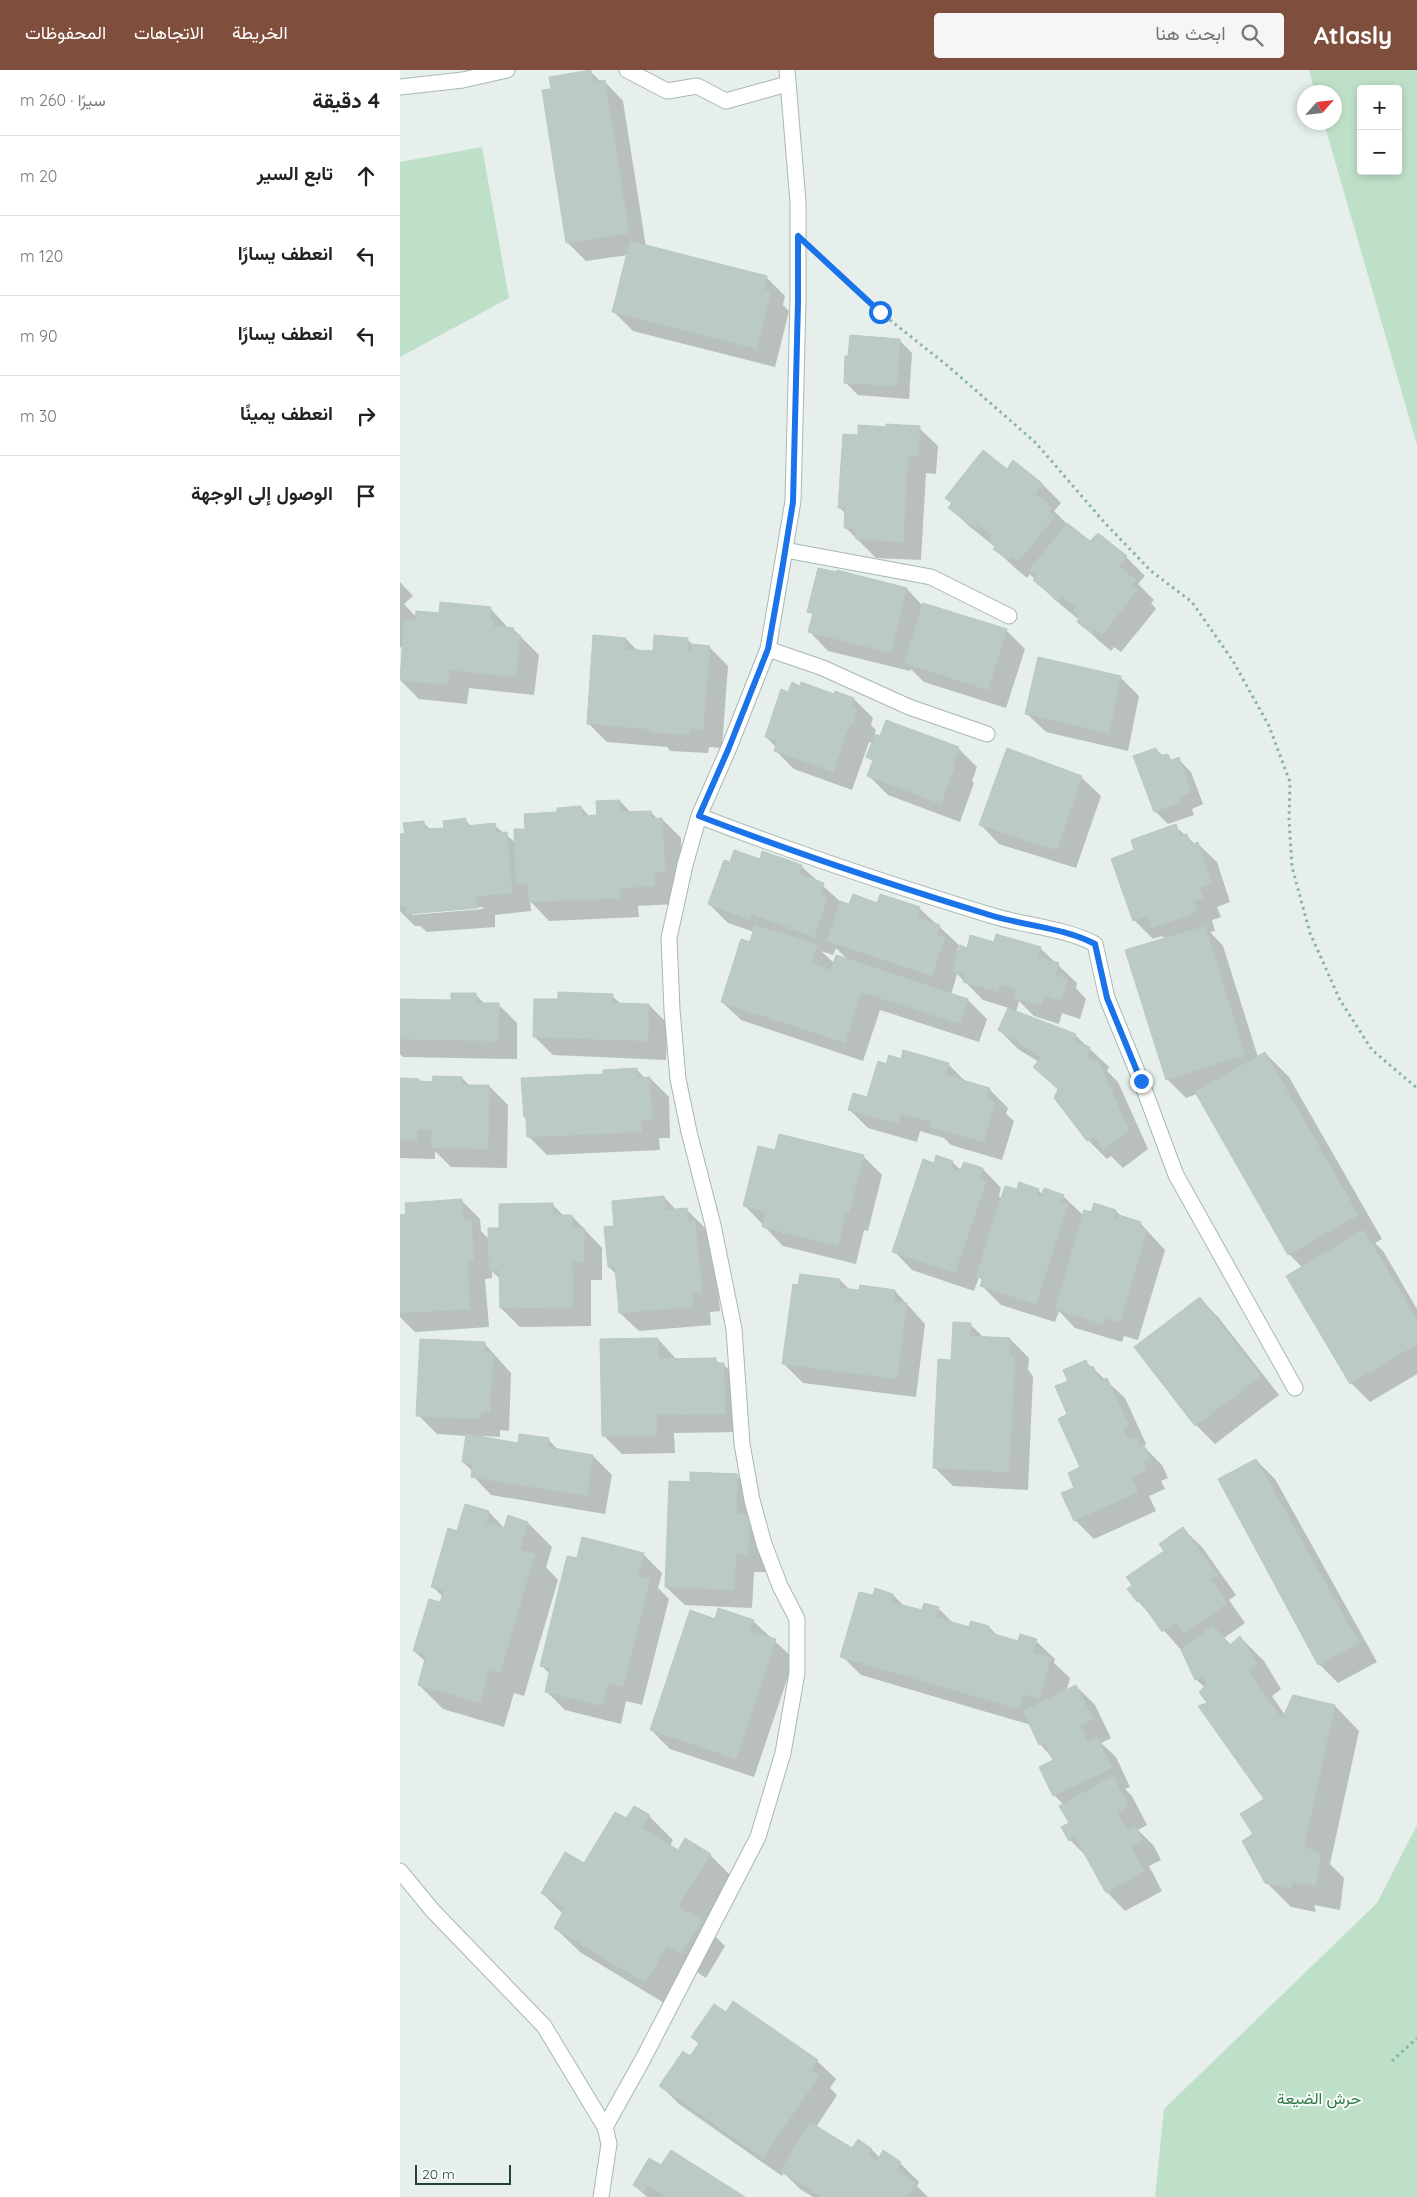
<!DOCTYPE html>
<html lang="ar">
<meta charset="utf-8">
<style>
body{margin:0;font-family:Quicksand,Vazirmatn,sans-serif;background:#f6f6f6;color:#222;direction:rtl}
.controls{position:absolute;right:15px;top:15px;display:grid;overflow:hidden;border-radius:5px;box-shadow:0 2px 8px #0003}
.controls button{width:45px;height:45px;display:grid;place-items:center;padding:0;border:0;border-bottom:1px solid #e0e0e0;background:#fff;color:#222;font:25px sans-serif}
.compass{position:absolute;left:897px;top:15px;width:45px;height:45px;border-radius:50%;background:#fff;box-shadow:0 2px 8px #0003;rotate:63deg}
.scale{position:absolute;left:15px;bottom:12px;width:96px;box-sizing:border-box;padding-left:5px;border:2px solid #24423a;border-top:0;font-size:14px;line-height:18px;white-space:nowrap;color:#24423a;-webkit-text-stroke:4px #f7fbf9;paint-order:stroke}
.stop{position:absolute;width:15px;height:15px;margin:-11px;border:4px solid #1a73e8;border-radius:50%;background:#fff}
.stop.end{background:#1a73e8;border-color:#fff;box-shadow:0 1px 5px #0008}
.list{margin:0;padding:0;list-style:none}
h2{display:flex;justify-content:space-between;align-items:center;height:65px;margin:0;padding:0 20px;font-size:21px}
h2 small{font-size:16px;font-weight:400;color:#767676}
.list li{display:grid;grid-template-columns:32px 1fr auto;gap:15px;align-items:center;box-sizing:border-box;height:80px;padding:0 20px;border-top:1px solid #e0e0e0}
.list b{display:block;font-size:19px;white-space:nowrap}
.list em{font-size:16px;font-style:normal;color:#767676}
.icon{flex:none;width:28px;height:28px;fill:none;stroke:currentColor;stroke-width:2;stroke-linecap:round;stroke-linejoin:round}
.map{position:relative;flex:none;width:1017px;height:2127px;overflow:hidden;direction:ltr}
header{display:flex;align-items:center;gap:30px;box-sizing:border-box;height:70px;padding:0 25px;background:#804e3d;color:#fff}
header strong{font-size:24px}
nav{display:flex;gap:28px;margin-inline-start:auto;font-size:18px}
.search{width:350px;height:45px;background:#f6f6f6;display:flex;align-items:center;gap:12px;box-sizing:border-box;padding:0 18px;border-radius:5px;color:#767676;font-size:19px}
main{display:flex}
aside{flex:1;background:#fff}
.map>svg:first-child{display:block}
</style>
<header>
<strong>Atlasly</strong>
<div class="search"><svg class="icon" aria-label="search" viewBox="0 0 24 24"><circle cx="10" cy="10" r="6"/><path d="M15 15l6 6"/></svg>ابحث هنا</div>
<nav><a>الخريطة</a><a>الاتجاهات</a><a>المحفوظات</a></nav>
</header>
<main>
<div class="map">
<svg width="1017" height="2127" viewBox="0 0 1017 2127">
<rect width="100%" height="100%" fill="#e6efeb"/>
<!-- green -->
<path fill="#bfe0c8" fill-rule="evenodd" d="M909,0H1017V375L924,53L934,52V22H915ZM961,19H998V101H961Z
M82,77L109,228L0,287V92Z
M1017,1755V2127H755L764,2039L977,1833Z"/>
<!-- shadow -->
<path fill="#0003" fill-rule="evenodd" d="M191,2L201,12H205L223,31L246,177L366,207L385,226L383,235L389,241L375,297L233,261L214,242L228,185L186,191L167,172L153,20Z
M499,270L512,283L509,329L458,325L445,312Z
M459,356L519,358L538,376L536,404L526,403L521,490L476,488L445,457L446,444L439,437L459,366Z
M607,401L642,414L661,433L654,441L668,455L690,473L726,487L745,506L738,514L754,530L751,533L756,539L721,582L714,577L711,581L698,570L679,551L681,548L679,546L678,549L653,528L630,504L627,508L614,497L595,479L598,476L596,474L594,476L569,456L550,438L553,434L546,428Z
M438,502L507,519L523,536L606,560L625,579L606,638L524,612L511,599L510,601L428,581L410,562L414,546L409,541Z
M0,512L13,526L4,534L16,547L90,538L109,559H113L139,585L134,625L69,618L67,634L19,629L0,610L3,575L0,578Z
M226,569L238,581L255,583L287,569L294,576L309,577L328,596L322,678L309,677L308,683L270,681L267,677L207,672L188,653Z
M720,607L739,626L728,681L646,662L627,644Z
M401,617L435,625L436,622L454,629L473,648L471,655L476,660L474,665L558,678L577,697L572,711L574,713L560,752L488,725L469,706L474,692L468,687L473,673L469,672L452,720L394,699L375,680L376,677L366,667L389,623Z
M756,679L763,686L767,685L773,691L778,689L791,702L803,734L792,739L794,745L768,754L755,741Z
M608,680L682,708L701,726L676,798L599,774L581,755Z
M220,731L231,743L251,742L258,750L262,749L281,768L283,820L274,834L238,836L239,847L149,851L130,831L131,841L95,845V857L27,862L20,856H15L0,841V765L6,764L24,753L31,760L45,759L65,750L72,757L94,755L116,773L126,760L159,744L181,737L190,747H198ZM83,837V839L12,845V842Z
M775,756L795,774H798L817,792L830,832L817,837L821,847L812,850L815,861L810,862L823,876L858,987L865,983L889,1007L982,1169L975,1173L983,1181L1017,1239V1304L970,1332L951,1313L903,1198L889,1184L797,1024L786,1028L767,1009L766,869L762,866L753,869L734,850L736,781Z
M360,791L401,796L443,834L450,836L478,834L519,838L559,875L557,881L559,883L567,879L594,873L597,866L641,879L677,913L676,918L686,929L680,949L662,943L659,954L634,946L619,931L616,942L675,965L709,997L707,1001L718,1012L748,1079L723,1098L711,1086L707,1089L688,1070L659,1020L635,997L639,992L618,979L599,960L609,938L583,930L557,904L551,925L568,930L587,949L579,972L480,940L463,991L341,950L322,932L354,862L328,853L309,834L330,794ZM436,878L448,890L435,894L421,881L433,885Z
M76,925L85,934H98L117,953V989L3,987L0,984V930L52,931Z
M212,926L221,934L249,935L268,954L266,990L153,985L134,966L159,931Z
M502,990L548,994L567,1013L589,1019L608,1038L606,1044L614,1051L602,1090L551,1075L544,1068L520,1061L517,1072L468,1058L450,1040L468,1029L487,995Z
M237,1000L245,1008H250L269,1027L270,1068H259L260,1080L147,1085L128,1066L127,1049L125,1047L204,1005Z
M62,1008L70,1016H89L108,1035L107,1098L51,1097L35,1081V1089L0,1088V1009L34,1013Z
M376,1082L463,1086L482,1105L468,1161L464,1160L456,1194L383,1176L345,1136Z
M552,1092L562,1101L583,1099L601,1118L599,1126L602,1129L617,1121L638,1120L643,1125L663,1126L684,1146L716,1141L723,1148L740,1153L765,1180L738,1270L724,1266L722,1272L675,1258L659,1241L655,1252L601,1235L582,1216L583,1211L579,1207L574,1221L512,1200L494,1181L535,1094Z
M264,1127L277,1141L287,1140L306,1159V1163L314,1171L320,1241L310,1242L311,1255L239,1261L220,1243L217,1205L209,1197L216,1157Z
M61,1130L80,1149L81,1161L89,1169L100,1159L153,1135L164,1146H172L202,1178V1210H191V1256L120,1257L101,1238V1210L92,1201V1208L85,1209L89,1257L15,1262L0,1247V1146Z
M440,1210L450,1220L495,1221L525,1254L516,1327L403,1313L384,1294Z
M799,1228L818,1247L879,1325L815,1374L796,1355L736,1278Z
M570,1254L584,1268L610,1269L629,1288L628,1300L633,1306L628,1420L553,1416L534,1397L553,1291Z
M258,1269L277,1290L315,1289L320,1294H323L342,1313L343,1362L274,1363L275,1383L222,1384L203,1365Z
M84,1273L111,1303L109,1361L100,1360V1367L84,1366V1368L119,1374L148,1369L159,1381L193,1386L212,1405L205,1444L91,1425L73,1406V1402L63,1392L67,1366L37,1364L18,1345Z
M685,1291L725,1328L746,1374L743,1376L762,1395L768,1408L761,1411L765,1419L749,1426L756,1441L694,1469L675,1450L676,1418L681,1398L669,1345V1311Z
M856,1390L875,1409L977,1592L938,1613L919,1594Z
M337,1406L356,1424L368,1465L366,1502H354L352,1538L285,1535L266,1517L291,1413Z
M89,1442L105,1459L128,1453L152,1477L146,1497L158,1510L124,1626L114,1623L104,1657L43,1639L19,1615L26,1592L14,1581L41,1534L43,1527L33,1517L58,1462Z
M783,1459L802,1477L836,1525L829,1530L845,1553L824,1568L831,1575L840,1567L864,1591L881,1619L872,1626L885,1645L935,1636L959,1661L930,1794L944,1808L940,1840L914,1835L916,1842L891,1837L866,1812L855,1765L865,1729L809,1633L805,1618L796,1609L782,1581L738,1531L765,1481Z
M243,1484L262,1503L258,1518L269,1529L242,1635L226,1631L221,1654L165,1640L146,1621L150,1604L141,1595L178,1490Z
M493,1525L505,1537L522,1542L538,1538L554,1554L570,1559L589,1557L598,1566L619,1572L636,1571L655,1589L654,1593L670,1608L666,1622L676,1616L695,1635L711,1668L701,1673L716,1687L730,1717L725,1719L732,1726L747,1755L738,1760L754,1776L761,1790L749,1796L762,1821L725,1841L707,1822L688,1788L670,1770V1753L664,1735L654,1725L655,1691L640,1674L631,1655L461,1605L442,1586L474,1527Z
M316,1550L353,1551L394,1589L354,1707L270,1679L251,1660Z
M249,1746L273,1770L269,1777L278,1782L310,1785L334,1809L305,1856L325,1876L306,1908L292,1899L269,1936L180,1882L155,1858L163,1844L142,1823L184,1795L226,1750Z
M326,1943L417,1991L436,2009L430,2018L437,2025L416,2057L453,2080H472L480,2088L500,2093L519,2112L517,2116L528,2127H413L400,2119L384,2103L382,2106L279,2034L261,2016L290,1987L299,1974L293,1967Z
M261,2097L342,2127H247L234,2115Z"/>
<!-- building -->
<path fill="#bbcac4" stroke="#b8c9c2" d="M191,0L193,12L205,10L229,163L166,173L142,20L151,19L149,7Z
M230,171L367,206L364,219L371,221L357,279L212,242Z
M450,265L500,269L497,316L444,313L445,286H448Z
M486,354L520,356L518,386L508,385L503,472L456,469V459L444,458L445,438H438L443,364L458,365V355L486,357Z
M583,380L607,399L613,390L643,414L635,424L652,437L649,442L655,446L618,492L611,486L608,490L593,479L596,475L589,469L592,465L578,453L575,458L548,438L552,433L545,428Z
M667,453L690,471L698,463L727,486L718,496L736,510L732,514L738,519L702,565L695,559L691,563L677,552L680,547L673,541L676,537L662,526L658,531L633,510L636,506L629,500Z
M418,498L436,502L437,500L507,518L491,583L408,562L413,543L407,542Z
M40,532L91,537L90,548L94,549L93,556L114,558L113,564L120,565L116,607L50,600L48,615L0,610L4,550L15,551L16,541L39,543Z
M523,533L607,559L588,620L504,593Z
M193,565L226,568L225,579L253,581L254,565L288,568L287,580H292V574L310,576L303,660L290,658L289,665L250,662V659L187,654Z
M638,587L721,606L709,663L625,644Z
M392,612L400,616L401,612L434,624L435,621L454,628L451,638L457,640L453,654L450,653L433,702L374,681L377,671L365,667L381,619L388,622Z
M486,650L559,677L553,692L556,693L541,734L467,706L473,690L466,687L475,664L480,666Z
M607,678L682,706L657,780L579,755Z
M756,678L759,686L768,684L770,691L779,687L791,722L780,726L782,732L754,742L733,686Z
M220,730V742L251,741L252,749L262,748L265,802H255V816L220,818V828L129,832L128,813H116L114,759H125L124,744L157,742V738L181,736L182,746L197,745L196,731Z
M66,748V756L95,753L96,763L107,762L112,823L76,826L77,838L7,844L6,837H0V764L5,763L3,753L24,751L25,759L44,758L43,751Z
M776,754L780,766L787,764L791,775L798,772L812,813L799,818L803,828L793,831L797,842L752,858L748,846L733,851L711,789L734,780L731,770Z
M334,780L360,789L362,781L402,795L399,804L424,813L420,825L428,827L414,867L352,844L350,850L308,834L324,790L330,792Z
M453,824L477,833L480,824L520,837L517,848L540,855L537,865L545,867L532,906L427,871L440,831L449,834Z
M355,855L417,875L411,893L431,900L436,885L568,929L560,954L461,922L445,973L321,932L341,869L350,872Z
M805,856L845,985L766,1010L725,880Z
M596,864L641,877L638,887L659,893L655,905L668,909L661,931L644,925L641,936L614,928L616,919L600,914L598,922L563,912L565,905L552,901L560,875L567,878L570,865L594,872Z
M158,922L213,924V933L249,934L248,971L133,967L134,929H158Z
M51,923H76V933H99L98,971L0,969V929L51,930Z
M608,938L676,964L673,970L690,977L687,987L699,992L729,1060L703,1080L695,1066L687,1071L654,1028L658,1019L633,997L642,987L598,960Z
M503,980L549,993L545,1005L590,1018L586,1029L595,1032L584,1072L530,1057L531,1052L501,1043L499,1054L448,1040L453,1023L467,1027L478,991L486,994L489,985L501,989Z
M865,982L958,1145L888,1185L795,1022Z
M237,998L238,1008L250,1007L252,1049L241,1050L242,1062L127,1067L126,1047H124L121,1008L203,1004V1000Z
M33,1006L62,1007V1015H89L88,1079L31,1078L32,1060L17,1059V1070H0V1008L19,1009V1011L32,1012Z
M379,1064L464,1085L449,1143L446,1142L438,1176L362,1157L366,1142L343,1136L358,1076L375,1080Z
M536,1085L553,1091L551,1098L560,1101L564,1092L583,1098L579,1110L586,1112L555,1203L492,1182L523,1089L534,1093Z
M619,1112L639,1119L637,1126H641L644,1118L664,1125L661,1132L668,1134L636,1234L580,1216L583,1208L576,1206L605,1116L617,1119Z
M264,1126L266,1140L287,1138L288,1152L295,1151L302,1222L292,1223L293,1237L219,1243L215,1197H208L204,1157L214,1156L212,1131Z
M62,1129L63,1150L71,1149L74,1190H67L70,1239L0,1243V1145L6,1144L5,1133Z
M153,1133V1145H172V1158H184V1192H172L173,1237L100,1238L99,1200H89L88,1158H99V1134Z
M694,1133L716,1140L714,1149L717,1150L719,1145L741,1152L739,1157L747,1160L720,1252L705,1248L703,1254L655,1239L684,1140L691,1142Z
M964,1160L1017,1250V1274L950,1314L886,1206Z
M400,1204L440,1209L439,1218L459,1220L460,1215L495,1220L494,1232L507,1233L497,1309L382,1294L393,1214L398,1215Z
M800,1227L861,1306L795,1356L734,1277Z
M553,1252L571,1253L570,1266L610,1268V1285L615,1286L609,1402L533,1398L538,1289L551,1290Z
M258,1268L259,1289L316,1288V1293H324L325,1344L256,1345L257,1365L202,1366L200,1269Z
M20,1269L85,1272L84,1282L93,1283L90,1342H81V1349L16,1346Z
M686,1290L689,1298L693,1296L700,1311L707,1308L729,1355L723,1358L729,1370L736,1367L740,1376L744,1375L750,1389L743,1392L747,1400L731,1407L738,1422L674,1451L661,1423L674,1418L668,1403L680,1397L658,1349L667,1344L655,1316L668,1311L663,1300Z
M66,1364L118,1373L119,1364L149,1368L147,1377L193,1385L187,1426L71,1407L73,1394L62,1392Z
M856,1389L959,1573L918,1595L818,1409Z
M290,1402L338,1404L336,1444L350,1445L348,1484L336,1483L334,1520L265,1517L269,1411L290,1412Z
M65,1434L89,1441L86,1453L104,1458L108,1445L128,1452L120,1480L135,1484L100,1603L89,1600L80,1633L18,1615L26,1585L13,1581L29,1529L40,1532L44,1521L31,1517L48,1458L57,1461Z
M783,1457L818,1505L811,1510L827,1533L784,1564L775,1552L762,1562L740,1530L737,1532L727,1519L732,1515L726,1507L764,1481L759,1474Z
M182,1467L244,1483L238,1506L250,1509L223,1617L208,1613L202,1636L145,1622L150,1598L140,1596L167,1486L177,1488Z
M475,1518L493,1524L491,1532L522,1540L524,1533L539,1537L536,1547L569,1557L571,1551L589,1556L588,1562L618,1571L620,1564L637,1569L633,1583L651,1588L639,1629L623,1624L619,1639L440,1587L459,1522L473,1525Z
M318,1538L354,1550L350,1561L376,1569L336,1689L250,1660L290,1540L315,1549Z
M813,1555L830,1575L840,1566L858,1594L849,1601L882,1649L893,1625L935,1635L904,1777L921,1783L916,1816L891,1812L892,1819L865,1813L842,1771L853,1764L840,1744L864,1729L798,1636L807,1633L799,1622L807,1614L803,1607L795,1610L781,1580Z
M676,1615L693,1649L680,1655L687,1671L697,1667L712,1698L653,1726L639,1697L653,1690L644,1672L639,1675L623,1641Z
M713,1706L729,1736L717,1742L727,1760L735,1756L743,1771L731,1777L744,1801L706,1823L675,1767L669,1771L661,1757L669,1753L659,1736Z
M234,1736L250,1745L242,1758L278,1780L285,1768L311,1784L278,1837L302,1850L281,1884L267,1876L245,1913L154,1858L165,1838L141,1823L165,1782L184,1793L215,1742L226,1748Z
M333,1931L418,1990L411,2000L419,2006L363,2088L259,2016L283,1981L290,1986L299,1973L291,1967L314,1934L326,1942Z
M410,2052L452,2078L458,2069L472,2079L468,2086L477,2091L483,2080L501,2092L496,2101L516,2113L507,2127H422L380,2101Z
M271,2080L345,2127H267L248,2115L244,2122L233,2115L249,2088L261,2095Z"/>
<g fill="none" stroke-linecap="round" stroke-linejoin="round">
<defs>
<path id="service" d="M227,0L267,21L297,16L326,31L387,14
M0,17L63,10L107,0"/>
<path id="minor" d="M385,480L531,507L609,546
M368,579L423,598L509,637L587,664
M299,746C395,783 494,816 593,846C626,856 665,858 695,874L707,928L741,1011L776,1105L895,1318
M205,2057L243,1989L358,1767L383,1683L397,1603V1549L380,1516L364,1474L352,1430L342,1374L334,1259L313,1155L289,1062L278,1009L272,940L269,868L285,795L299,746L328,680L368,579L393,431L398,231V132L387,0"/>
<path id="tertiary" d="M0,1801L33,1841L144,1956L205,2057L209,2074L201,2127"/>
</defs>
<!-- service casing -->
<use href="#service" stroke="#a8b8b2" stroke-width="17"/>
<!-- minor casing -->
<use href="#minor" stroke="#a8b8b2" stroke-width="17"/>
<!-- tertiary casing -->
<use href="#tertiary" stroke="#a8b8b2" stroke-width="17"/>
<!-- path -->
<path stroke="#86b3a5" stroke-width="3" stroke-dasharray="2.5 4" stroke-linecap="butt" d="M422,189L480,242L549,297L636,373L704,452L751,501L792,532L833,591L869,656L890,712L889,750L892,797L910,863L940,930L972,980L1017,1018
M992,1991L1017,1968"/>
<!-- service -->
<use href="#service" stroke="#fff" stroke-width="15"/>
<!-- minor -->
<use href="#minor" stroke="#fff" stroke-width="15"/>
<!-- tertiary -->
<use href="#tertiary" stroke="#fff" stroke-width="15"/>
</g>
<g fill="none" stroke-linecap="round" stroke-linejoin="round">
<!-- route -->
<path stroke="#1a73e8" stroke-width="6" d="M480,242L398,166V231L393,432L382,500L368,579L328,680L299,746C395,783 494,816 593,846C626,856 665,858 695,874L707,928L741,1011"/>
</g>
<g text-anchor="middle" stroke-width="4" stroke-linejoin="round" paint-order="stroke">
<!-- park labels -->
<g font-size="16" fill="#2d7a4b" stroke="#f7fbf9">
<text x="919" y="2034">حرش الضيعة</text>
</g>
</g>
</svg>
<div class="controls">
<button>+</button>
<button>−</button>
</div>
<svg class="compass" viewBox="-18 -18 36 36"><path d="M0-13l5 13h-10z" fill="#e53935"/><path d="M0 13l5-13h-10z" fill="#767676"/></svg>
<div class="scale">20 m</div>
<div class="stop" style="left:480px;top:242px"></div>
<div class="stop end" style="left:741px;top:1011px"></div>
</div>
<aside>
<h2>4 دقيقة<small>سيرًا · 260 m</small></h2>
<ul class="list">
<li><svg class="icon" aria-label="ahead" viewBox="0 0 24 24"><path d="M12 20V5M6 11l6-6 6 6"/></svg><div><b>تابع السير</b></div><em>20 m</em></li>
<li><svg class="icon" aria-label="left" viewBox="0 0 24 24"><path d="M17 20v-9H6M10 6l-5 5 5 5"/></svg><div><b>انعطف يسارًا</b></div><em>120 m</em></li>
<li><svg class="icon" aria-label="left" viewBox="0 0 24 24"><path d="M17 20v-9H6M10 6l-5 5 5 5"/></svg><div><b>انعطف يسارًا</b></div><em>90 m</em></li>
<li><svg class="icon" aria-label="right" viewBox="0 0 24 24"><path d="M7 20v-9h11M14 6l5 5-5 5"/></svg><div><b>انعطف يمينًا</b></div><em>30 m</em></li>
<li><svg class="icon" aria-label="arrive" viewBox="0 0 24 24"><path d="M6 21V4h12l-3 4 3 4H6"/></svg><div><b>الوصول إلى الوجهة</b></div></li>
</ul>
</aside>
</main>
